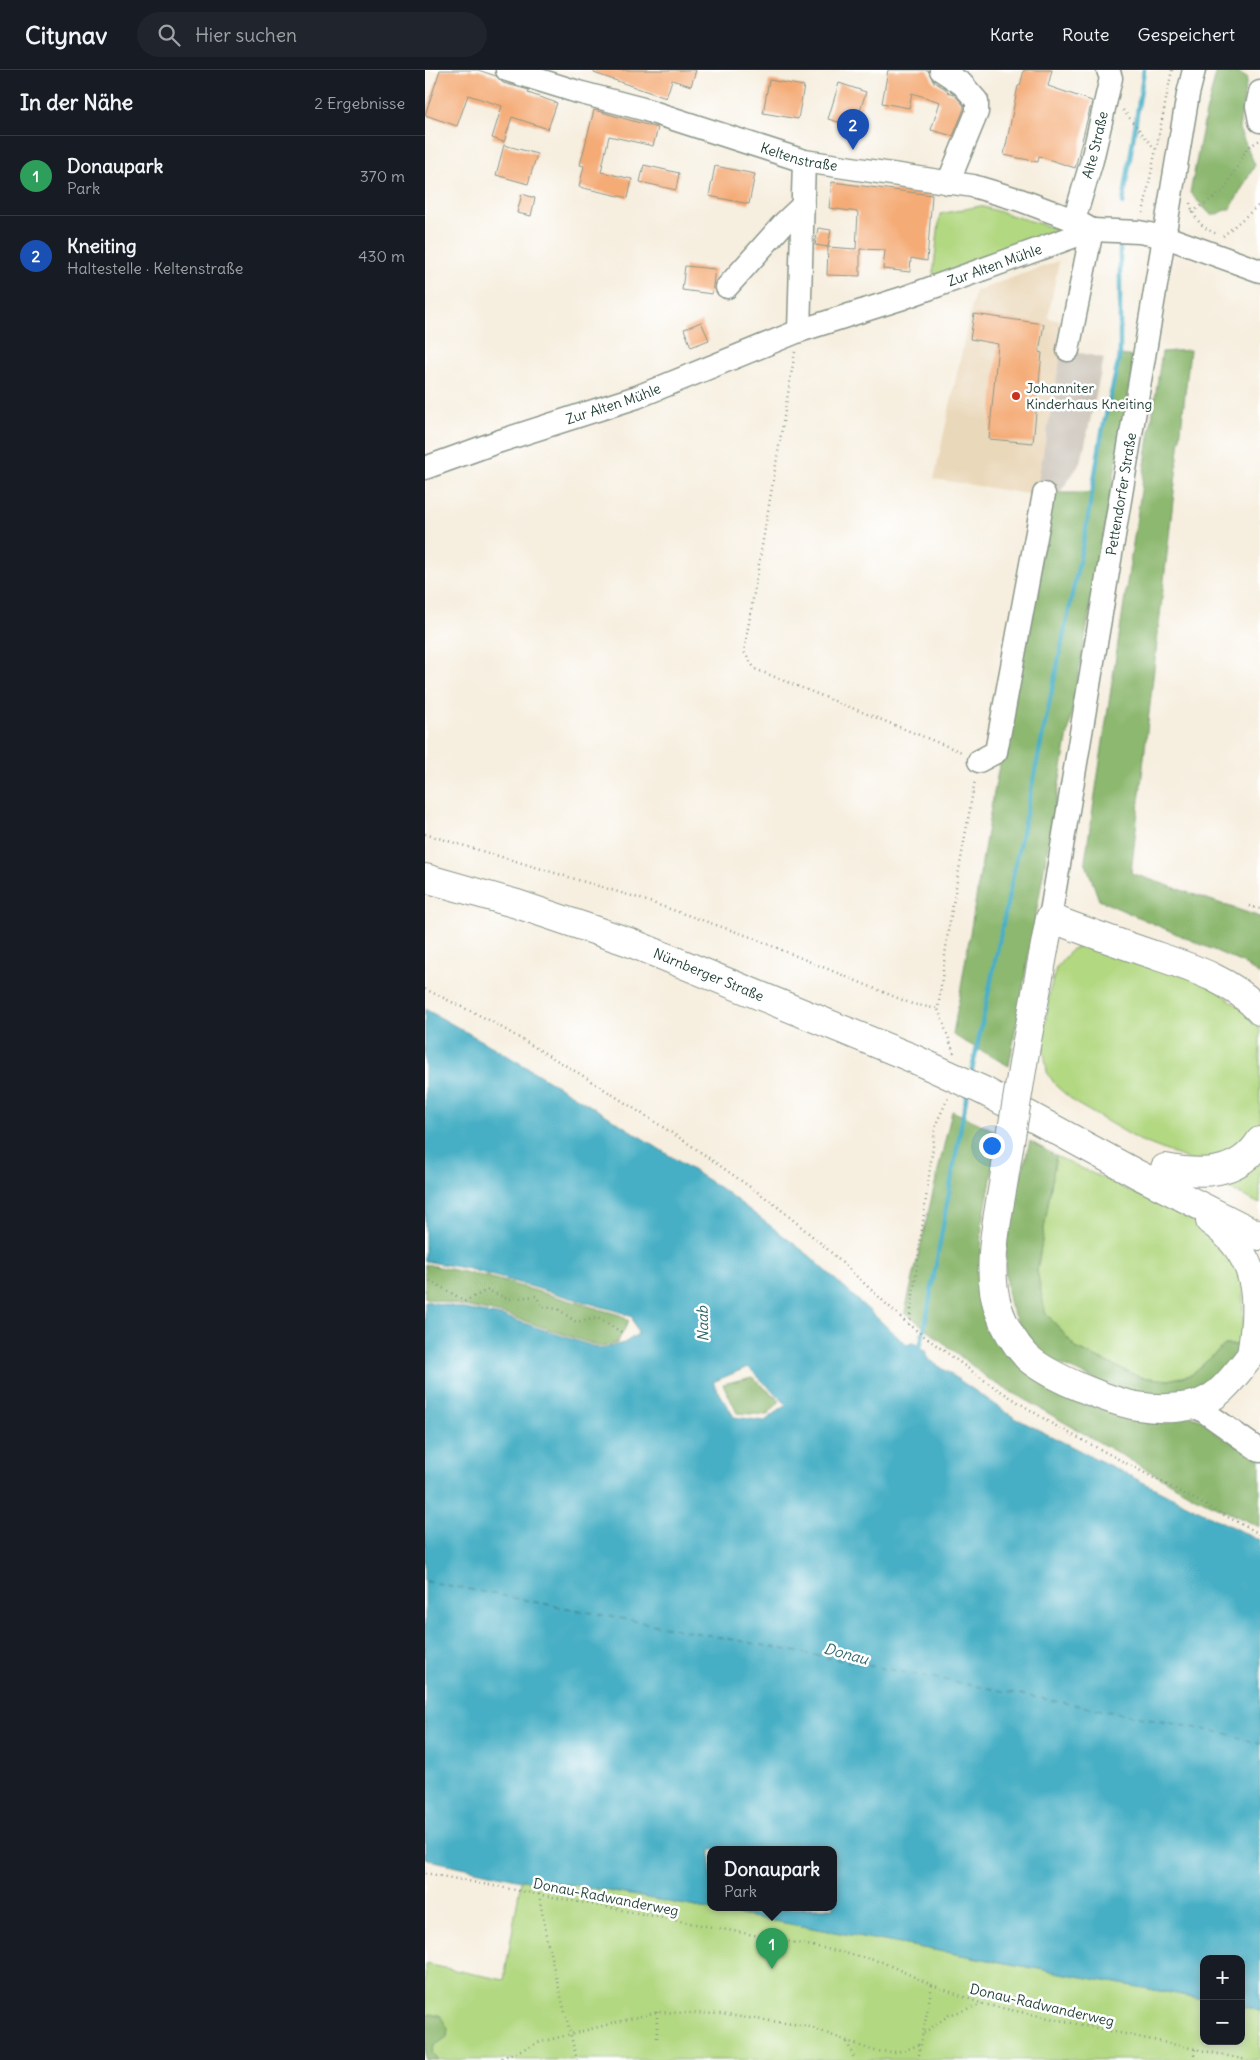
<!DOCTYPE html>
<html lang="de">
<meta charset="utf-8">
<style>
body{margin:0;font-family:Delius,sans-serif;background:#20242c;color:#f1f3f6}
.controls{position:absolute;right:15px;bottom:15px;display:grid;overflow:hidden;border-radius:10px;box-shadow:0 2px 12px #0003}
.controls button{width:45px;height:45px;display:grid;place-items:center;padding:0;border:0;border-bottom:1px solid #363941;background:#171b24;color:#f1f3f6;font:25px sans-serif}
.you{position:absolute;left:566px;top:1075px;width:18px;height:18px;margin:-12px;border:4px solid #fff;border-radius:50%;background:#1a73e8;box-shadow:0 0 0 8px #1a73e833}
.badge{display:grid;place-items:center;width:32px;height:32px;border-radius:50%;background:#8c9099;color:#fff;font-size:16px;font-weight:700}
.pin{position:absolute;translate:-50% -41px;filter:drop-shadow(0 1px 2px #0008)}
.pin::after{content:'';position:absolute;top:26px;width:18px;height:15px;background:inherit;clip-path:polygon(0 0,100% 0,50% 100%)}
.popup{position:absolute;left:282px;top:1776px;width:130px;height:65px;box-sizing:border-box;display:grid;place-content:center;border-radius:10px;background:#171b24;filter:drop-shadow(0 1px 4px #0005);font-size:16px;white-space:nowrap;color:#9ea1a6}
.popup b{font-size:19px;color:#f1f3f6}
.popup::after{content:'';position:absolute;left:50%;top:100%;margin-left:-10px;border:10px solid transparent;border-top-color:#171b24}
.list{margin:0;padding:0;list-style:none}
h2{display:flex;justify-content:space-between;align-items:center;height:65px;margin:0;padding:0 20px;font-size:21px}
h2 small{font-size:16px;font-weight:400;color:#9ea1a6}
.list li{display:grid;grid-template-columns:32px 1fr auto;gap:15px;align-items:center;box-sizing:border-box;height:80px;padding:0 20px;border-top:1px solid #363941}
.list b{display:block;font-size:19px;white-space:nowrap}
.list p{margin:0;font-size:16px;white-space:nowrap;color:#9ea1a6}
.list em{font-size:16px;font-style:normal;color:#9ea1a6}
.icon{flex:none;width:28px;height:28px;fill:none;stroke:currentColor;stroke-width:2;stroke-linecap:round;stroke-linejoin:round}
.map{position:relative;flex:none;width:835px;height:1990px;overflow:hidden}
header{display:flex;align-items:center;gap:30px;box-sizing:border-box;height:70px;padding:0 25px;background:#171b24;border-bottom:1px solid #363941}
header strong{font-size:24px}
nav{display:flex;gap:28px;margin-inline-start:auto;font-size:18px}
.search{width:350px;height:45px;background:#20242c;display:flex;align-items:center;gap:12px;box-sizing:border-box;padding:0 18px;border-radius:28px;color:#9ea1a6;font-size:19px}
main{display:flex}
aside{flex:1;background:#171b24}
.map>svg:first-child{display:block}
</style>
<header>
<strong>Citynav</strong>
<div class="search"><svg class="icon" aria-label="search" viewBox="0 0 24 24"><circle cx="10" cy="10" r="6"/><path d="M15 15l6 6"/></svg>Hier suchen</div>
<nav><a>Karte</a><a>Route</a><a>Gespeichert</a></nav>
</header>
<main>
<aside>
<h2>In der Nähe<small>2 Ergebnisse</small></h2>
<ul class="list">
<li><span class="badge" style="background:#2e9e5b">1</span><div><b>Donaupark</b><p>Park</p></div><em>370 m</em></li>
<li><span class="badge" style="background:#1a4fb4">2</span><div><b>Kneiting</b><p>Haltestelle · Keltenstraße</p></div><em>430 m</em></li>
</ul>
</aside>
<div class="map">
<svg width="835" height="1990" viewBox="0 0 835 1990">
<rect width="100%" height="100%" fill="#fff"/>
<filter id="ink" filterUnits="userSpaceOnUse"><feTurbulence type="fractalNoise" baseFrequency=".02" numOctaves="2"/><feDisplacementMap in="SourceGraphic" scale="10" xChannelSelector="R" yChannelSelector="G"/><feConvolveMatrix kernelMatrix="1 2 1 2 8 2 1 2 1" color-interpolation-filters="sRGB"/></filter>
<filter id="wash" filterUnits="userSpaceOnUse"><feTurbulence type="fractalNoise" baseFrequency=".0096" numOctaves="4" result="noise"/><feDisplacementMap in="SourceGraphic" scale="20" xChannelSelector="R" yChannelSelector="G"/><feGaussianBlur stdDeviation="1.12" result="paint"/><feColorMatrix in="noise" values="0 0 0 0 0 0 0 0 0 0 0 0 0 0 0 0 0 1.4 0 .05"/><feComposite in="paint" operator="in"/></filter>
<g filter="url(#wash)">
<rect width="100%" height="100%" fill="#f6eede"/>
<!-- built -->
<path fill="#ead8ba" d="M634,191L623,248L640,252L637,279L611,422L608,425L509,409L550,221Z"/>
<!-- industrial -->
<path fill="#cac3b8" d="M637,279L679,288L656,392L635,422L619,424L611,422Z"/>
<!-- green -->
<path fill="#b2d881" stroke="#688a5a" d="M555,136L646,163L507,214L515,144Z
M665,874L786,915L829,949L835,960V1054L829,1070L811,1084L767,1091L714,1070L652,1034L631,1016L622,1002L618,974L624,924L631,898L647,879Z
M835,1085V1134L794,1114Z
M631,1086L787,1160L818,1203V1275H800L766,1305L743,1310L715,1307L652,1279L620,1242L612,1201Z
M96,1810L150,1815L779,1929V1971H816V1936L835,1940V1990H0V1894L79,1910Z"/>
<!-- forest -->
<path fill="#8db86f" stroke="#567a52" d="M792,0H809L822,8L814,59L830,95L806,138L787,146L765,123L780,47Z
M765,280L706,803L835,847V905L816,892L674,830L660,791L737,282Z
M695,285L710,287L584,996L528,965L566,738L626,423H667L677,362Z
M527,1041L575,1063L557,1156L556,1201L594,1291L773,1348L835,1383V1457L770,1427L565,1310L480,1242Z
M605,1071L631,1086L612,1201L620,1242L652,1279L715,1307L743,1310L766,1305L800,1275H818C802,1294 788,1317 762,1323C723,1333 681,1315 646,1299C639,1296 631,1293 625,1289C611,1278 587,1249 584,1231C572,1178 593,1121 605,1071Z
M0,1194L63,1207L195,1245L204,1251L192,1273L176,1277L82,1245L0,1228Z
M327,1307L355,1331L342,1345L312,1343L298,1314Z
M4,1944L15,1945L23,1959L22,1967L9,1976L7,1984L13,1990H0V1945Z"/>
<!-- water -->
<path fill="#46afc5" stroke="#32767c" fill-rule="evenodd" d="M0,939L68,977L184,1047L297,1119L385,1186L475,1269L483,1275L488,1272L501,1281L502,1288L590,1348L835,1471V1940L816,1936V1889H779V1929L150,1815L96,1810L0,1789V1231L81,1247L176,1279L199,1273L213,1264L207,1247L195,1242L44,1199L0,1191ZM323,1297L361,1334L340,1351L309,1347L288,1312ZM286,1780H408V1838H286Z"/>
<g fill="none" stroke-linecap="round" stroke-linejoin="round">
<!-- stream -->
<path stroke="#46afc5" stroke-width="4.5" d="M698,133L719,0
M546,1005L661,459L677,362L695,285V175
M495,1277L501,1250L542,1023"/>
<!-- ferry -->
<path stroke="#2d6567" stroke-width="1" stroke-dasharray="6 5" stroke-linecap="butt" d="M0,1511L803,1664L835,1674"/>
</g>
<g id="blocks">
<!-- building -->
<path fill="#f4ab76" d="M15,0H53L71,6L78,13L104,20L103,23L132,33L123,59L87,47L79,72L67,68L77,36L43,25L32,56L0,45Z
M169,0H271L266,16L247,10L241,28L169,3Z
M463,0H503L508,11L522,20V22L529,24L539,36V39L528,66L506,60L515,32L487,23L484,38L457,33Z
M599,0H627L623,16L667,31L650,98L614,86L613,92L579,85L593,16H595Z
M344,10L379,16L373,49L338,43Z
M414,13L441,22L430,57L403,49Z
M169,40L233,58L228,76L184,66L176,102L207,109L203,128L154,117L159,96L155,95Z
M79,75L112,84L103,114L71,105Z
M219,95L254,103L251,120L215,112Z
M290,96L330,104L324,134L284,126Z
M407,112L507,125L502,191L486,188L485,202L458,199L460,180L435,179V206L402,205L403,177L431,179L433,142L404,138Z
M97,124L110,128L106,146L92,143Z
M393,158L406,160L403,177L390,175Z
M260,196L290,199L287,224L257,220Z
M549,244L619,254L614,282L617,283L608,373L564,369L573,274L545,269Z
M276,252L284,270L266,277L259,259Z"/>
</g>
</g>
<g filter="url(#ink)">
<use href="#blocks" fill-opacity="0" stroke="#8a9689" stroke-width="1"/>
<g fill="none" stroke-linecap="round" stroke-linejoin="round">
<defs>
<g id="minor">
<path id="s1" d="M82,0L153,22L218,39L379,91L548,116L595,130L649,150L667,160"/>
<path d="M516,0L537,14L552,31V42L523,113"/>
<path d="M835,22L832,36L835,51"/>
<path id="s2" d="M649,150L667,90L686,8L683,0"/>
<path d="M302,217L359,153L378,135"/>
<path d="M374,261L379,91"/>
<path d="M643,280L667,160"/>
<path id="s3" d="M0,398L72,372L212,327L374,261L478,228L667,160L714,162L741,167L835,201"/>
<path d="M554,691L571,682L619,424"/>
<path id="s4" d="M625,848L763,24L769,0"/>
<path d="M770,1335L835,1381"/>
</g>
<g id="major">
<path id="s5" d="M0,808L92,834L204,872L487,988"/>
<path d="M601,976L625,848C657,860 688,871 720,882C761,896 805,908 835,941"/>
<path d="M559,1021L712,1104L835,1166"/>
<path d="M581,1096C575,1140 559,1195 573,1238C579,1256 589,1273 602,1287C622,1306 684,1331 712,1336C730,1339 751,1339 769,1335C799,1328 815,1296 835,1275"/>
<path d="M740,1098C775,1105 813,1106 835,1071"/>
<path d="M785,1151C835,1186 835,1230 826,1285"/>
</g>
</defs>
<!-- minor casing -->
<use href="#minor" stroke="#8a9689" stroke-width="25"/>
<!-- major casing -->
<use href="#major" stroke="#8a9689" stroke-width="30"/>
<!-- path -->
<path stroke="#8a9689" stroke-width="2.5" stroke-dasharray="1 4" stroke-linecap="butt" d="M698,40L730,79
M765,133C769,149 777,158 792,164
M767,142L799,121L822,78L835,70
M718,143L747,0
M798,166L835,134
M370,282L319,582L330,599L539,683
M0,764L210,827L323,866L487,934L513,939
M824,836L835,839
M0,919L64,950L160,1007L261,1072L348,1133L399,1176L484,1255L563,1313L629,1355L835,1464
M529,983L513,939L523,862L550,710
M0,1210H4L40,1231L63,1220L83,1229L111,1226L118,1237L133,1239L151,1252L173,1248L198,1263
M484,1255L511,1054L523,1028
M0,1803L398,1878L457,1892L507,1915L558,1934L822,1990
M114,1824L122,1871L152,1990
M232,1942V1969
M499,1963L524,1945L558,1934
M422,1972L430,1990
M72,1990L115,1972L232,1942L295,1944L382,1956L449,1981L469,1982L481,1980L497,1973
M493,1990L507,1915
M768,1990L770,1979"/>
<!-- minor -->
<use href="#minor" stroke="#fff" stroke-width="22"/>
<!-- major -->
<use href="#major" stroke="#fff" stroke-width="28"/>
<defs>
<path id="major-bridge" d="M487,988L559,1021
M581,1096L601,976"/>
</defs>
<!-- major-bridge casing -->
<use href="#major-bridge" stroke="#8a9689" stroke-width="30" stroke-linecap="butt"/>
<!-- major-bridge -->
<use href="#major-bridge" stroke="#fff" stroke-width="28"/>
</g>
</g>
<!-- markers -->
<circle fill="#c8321e" stroke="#fff" stroke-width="2" cx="591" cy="326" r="5"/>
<g text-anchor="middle" stroke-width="5" stroke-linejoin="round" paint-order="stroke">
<!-- street labels -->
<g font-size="14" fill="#1f3d34" stroke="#fff">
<text dy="5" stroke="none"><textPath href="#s2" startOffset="78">Alte Straße</textPath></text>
<text dy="5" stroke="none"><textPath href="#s1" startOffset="305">Keltenstraße</textPath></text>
<text dy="5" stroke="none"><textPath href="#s3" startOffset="605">Zur Alten Mühle</textPath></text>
<text dy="5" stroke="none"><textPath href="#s3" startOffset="199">Zur Alten Mühle</textPath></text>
<text dy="5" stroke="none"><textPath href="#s4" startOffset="430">Pettendorfer Straße</textPath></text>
<text dy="5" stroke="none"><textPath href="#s5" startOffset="300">Nürnberger Straße</textPath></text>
<text transform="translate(181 1827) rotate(11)" y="5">Donau-Radwanderweg</text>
<text transform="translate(617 1935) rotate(13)" y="5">Donau-Radwanderweg</text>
</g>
<!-- poi labels -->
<g font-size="14" fill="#1f3d34" stroke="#fff" text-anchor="start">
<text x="601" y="323">Johanniter<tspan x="601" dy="16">Kinderhaus Kneiting</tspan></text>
</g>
<!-- water labels -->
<g font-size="15" font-style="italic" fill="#2d6567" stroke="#fff">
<text transform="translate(278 1254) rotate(-92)" y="5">Naab</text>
<text transform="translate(421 1584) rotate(15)" y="5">Donau</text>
</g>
</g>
</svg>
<div class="controls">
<button>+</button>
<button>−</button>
</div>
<div class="you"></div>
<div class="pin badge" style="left:347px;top:1899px;background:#2e9e5b">1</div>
<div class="popup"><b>Donaupark</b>Park</div>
<div class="pin badge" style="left:428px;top:80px;background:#1a4fb4">2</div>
</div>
</main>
